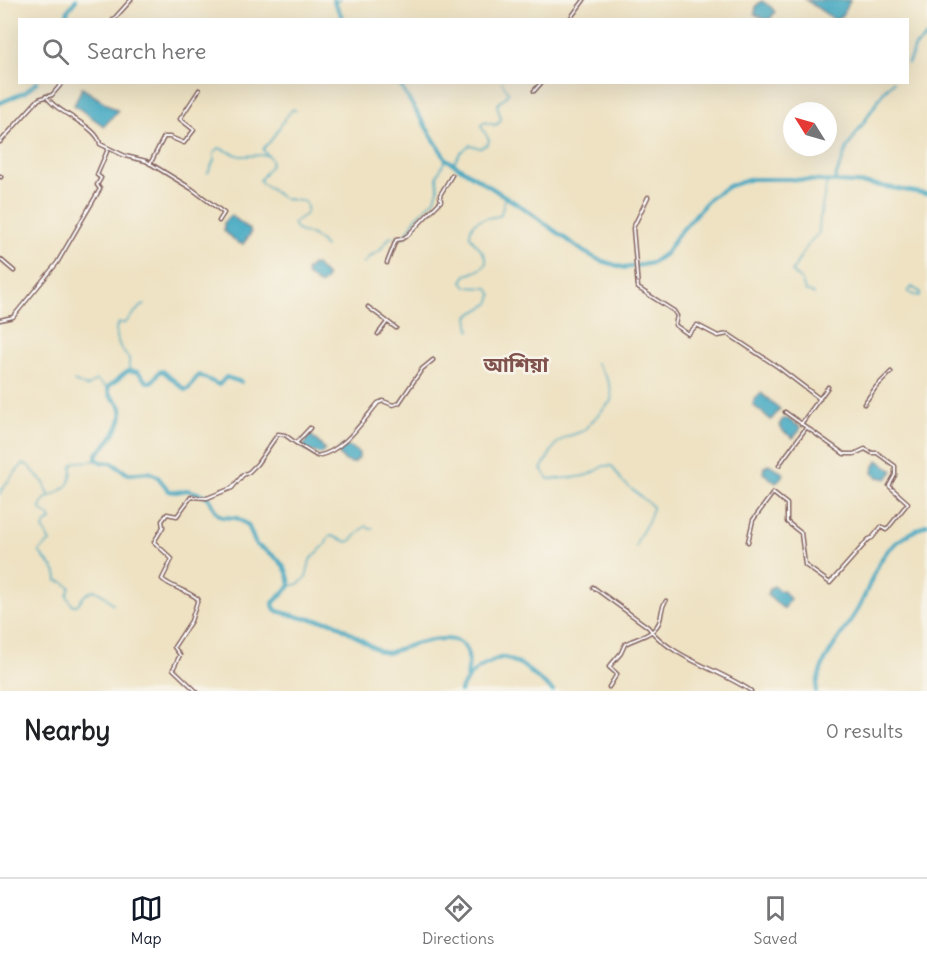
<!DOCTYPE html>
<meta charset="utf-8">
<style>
body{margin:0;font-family:Delius,"Noto Sans Bengali",sans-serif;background:#f2f2f2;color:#202124}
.compass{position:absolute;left:783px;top:102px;width:54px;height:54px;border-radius:50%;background:#fff;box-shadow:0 6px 24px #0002;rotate:307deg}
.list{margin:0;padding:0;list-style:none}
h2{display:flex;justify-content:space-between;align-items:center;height:78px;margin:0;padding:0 24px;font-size:26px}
h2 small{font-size:20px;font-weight:400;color:#757577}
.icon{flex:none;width:33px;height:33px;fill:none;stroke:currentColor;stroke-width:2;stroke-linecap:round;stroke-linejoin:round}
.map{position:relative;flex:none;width:927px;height:691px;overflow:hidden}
.search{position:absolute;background:#fff;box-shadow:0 6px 24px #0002;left:18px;right:18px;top:18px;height:66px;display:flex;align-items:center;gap:15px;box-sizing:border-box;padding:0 21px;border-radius:0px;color:#757577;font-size:22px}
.sheet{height:186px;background:#fff}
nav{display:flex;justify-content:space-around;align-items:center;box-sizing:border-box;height:84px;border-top:2px solid #e0e0e0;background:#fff;font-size:16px;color:#757577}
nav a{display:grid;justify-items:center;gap:3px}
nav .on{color:#111827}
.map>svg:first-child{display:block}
</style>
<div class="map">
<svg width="927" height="691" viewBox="0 0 927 691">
<rect width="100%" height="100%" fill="#f7f3e8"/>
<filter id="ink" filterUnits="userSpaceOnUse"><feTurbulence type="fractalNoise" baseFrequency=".0167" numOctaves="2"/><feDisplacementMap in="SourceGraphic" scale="12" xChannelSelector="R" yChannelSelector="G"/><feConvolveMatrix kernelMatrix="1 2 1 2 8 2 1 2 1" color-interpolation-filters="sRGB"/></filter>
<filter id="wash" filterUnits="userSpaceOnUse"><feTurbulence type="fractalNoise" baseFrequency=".008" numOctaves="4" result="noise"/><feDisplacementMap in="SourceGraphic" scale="24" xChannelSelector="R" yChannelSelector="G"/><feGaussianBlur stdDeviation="1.35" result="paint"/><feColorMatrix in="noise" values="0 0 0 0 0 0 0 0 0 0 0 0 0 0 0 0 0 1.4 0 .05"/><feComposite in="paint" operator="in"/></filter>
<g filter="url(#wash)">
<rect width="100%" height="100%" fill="#eee2c3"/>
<!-- water -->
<path fill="#41a7c1" stroke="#466376" stroke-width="1.5" d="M806,0H849L850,1L842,15L835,20Z
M762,1L771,7L775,12L770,19H763L755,14L756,6Z
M82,88L118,111L104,126L74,105Z
M231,215L250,230L251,233L243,244L238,243L224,231V222Z
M312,265H316L327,277L325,281L320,285L307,275L306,271Z
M761,393L780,409L771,420L753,405L754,400Z
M786,418L800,427V430L793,438L783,431L779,425L783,419Z
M311,435L325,449L322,454L306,450L303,447L307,439Z
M342,446L351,447L359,453V458L354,463C347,463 340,459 338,451Z
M878,460L893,471L887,479L878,477L873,473L874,466Z
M769,464L784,474L776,483L763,473L764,468Z
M774,586L780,591L783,590L790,599L784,609L767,595L771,587Z"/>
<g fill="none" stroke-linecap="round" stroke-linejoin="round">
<!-- stream -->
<path stroke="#41a7c1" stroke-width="1.5" d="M334,2L340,0
M296,111L293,109C282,120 280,128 272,139C269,144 265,144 263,150L271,159V165L260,180L262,184C271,187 275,194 283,198C293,203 311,194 306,214L293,223C297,233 300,231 309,234C315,236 321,242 325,247
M453,164L461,152L470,145L480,148L488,144L489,140L481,126L484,122L495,125L499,123L501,119L497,105L509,93L502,82
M208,173L214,160V153L219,148L240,156L267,155
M364,263L369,257L380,250L390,237H404L416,218L435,199L438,189L437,176L446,159
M912,287L920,292V296L914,295L908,292Z
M814,294L805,291L802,281L792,272C799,259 808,242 819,233C819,216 824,199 827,181
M470,331L468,316L489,304L492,295L488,288L466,287L462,281L466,275C502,264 481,253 470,236C470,217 485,219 500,216L502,211L505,196
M596,363C605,375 614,386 611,401L583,431L566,437L556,444L541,469L548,479C567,478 588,480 603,466H612L622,481L652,506C653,521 638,532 636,547
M129,371V358C119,349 117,341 116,328L119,323H125L140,307L145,305
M74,381L87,387L96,380L108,389
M96,459L94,461L76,462L72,465C73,501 44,487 40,509L50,517L51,520L46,523L43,529L50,542L39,551C45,563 57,565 57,581L63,582L70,587L67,596L72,605H77L85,595L94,590L105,596L113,604
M0,494C2,486 17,471 23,464L28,465L44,483L49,495
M290,586L298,584L306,578L310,560L325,545L329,537L332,536L348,542C354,540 360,530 366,526L370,529L373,528"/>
<!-- canal -->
<path stroke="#41a7c1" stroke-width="3" d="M908,63L915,47L927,36
M834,181L847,148L884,91L893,82"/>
<!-- river -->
<path stroke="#41a7c1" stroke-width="4" d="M333,0L344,20
M66,20L68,10L76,0
M398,82L446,159L525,209L584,252L599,260L625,268L652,263L666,253L677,236L710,198L729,186L751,179H789L869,184L927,194
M0,103L25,92L37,82
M241,382L226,377L219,385L199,375L188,389L185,390L163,371L159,372C155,377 154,383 147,382L138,372L128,371L108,387C107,398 116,398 120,406C128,422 106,445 96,455V459L101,462L112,463L128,474L149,472L157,476L169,491L176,492L187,490L204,495L209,498L216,512L222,517L237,518L248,525L256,545C273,554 289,564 290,586L273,603L274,608L277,611L303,618L333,622L381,652L388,653C404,647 451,629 464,646C471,654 468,669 467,678
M460,691C472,669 481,665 503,657L522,665L553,691
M816,691C819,657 845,634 860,605C869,588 874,569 885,554C895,541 913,532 927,524"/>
</g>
</g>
<g filter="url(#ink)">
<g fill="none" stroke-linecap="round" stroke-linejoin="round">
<defs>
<path id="minor" d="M113,20L131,0
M569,20L584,0
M534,91L542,82
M46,96C57,114 98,126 100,144L125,156L146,161L192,189L224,213L219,221
M0,142L39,99L52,95L63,82
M150,164L164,137H170L184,143L194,130L180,119L199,90
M0,176L1,177
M648,197L633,228L638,288L674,311L677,316L675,325L688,334L697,325L718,336L728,334L778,367L820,399
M0,259L14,271
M387,263L396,240L402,239L408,235L441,201L440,195L452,175
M368,307L396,328
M0,320L13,317L57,263L100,189L97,185L101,178L97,175L108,149
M378,334L387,322
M864,404L876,387L891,372
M801,424L828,387
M296,443L317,456C343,452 362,422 378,403L383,401L393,405L399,403L422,369L433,360
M779,465L806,428
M748,542L753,520L773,493L787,504V522L801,533L805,565L830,583L869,539L872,538L881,527L886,530L888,528L908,503L889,486L895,475V466L877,453H872L865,449L854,454H844L785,412
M593,587L648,627C670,657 720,670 751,691
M609,687L617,674L609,667L621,653L625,644C637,637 655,636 660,620C662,613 661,607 666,601
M196,691L173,669L180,655L174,647L191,621L198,599C187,590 172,588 162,579L172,559L154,542L163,527L162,521L167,514L177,516L191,497L207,498L232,488L243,475L249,472L257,464L278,434L285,435L296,443L310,428"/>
</defs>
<!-- minor casing -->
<use href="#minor" stroke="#836360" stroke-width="5"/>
<!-- minor -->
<use href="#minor" stroke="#fff" stroke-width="2"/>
</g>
</g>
<g text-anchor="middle" stroke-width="5" stroke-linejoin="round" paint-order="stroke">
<!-- quarter labels -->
<g font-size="21" font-weight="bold" fill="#80524d" stroke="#f7f3e8">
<text x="516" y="372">আশিয়া</text>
</g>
</g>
</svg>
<svg class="compass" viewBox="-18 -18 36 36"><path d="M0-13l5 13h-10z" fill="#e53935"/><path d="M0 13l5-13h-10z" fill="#757577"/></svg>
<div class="search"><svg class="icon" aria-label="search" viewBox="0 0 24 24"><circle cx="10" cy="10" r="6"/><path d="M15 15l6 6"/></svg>Search here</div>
</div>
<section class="sheet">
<h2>Nearby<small>0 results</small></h2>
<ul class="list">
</ul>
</section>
<nav>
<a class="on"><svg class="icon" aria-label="map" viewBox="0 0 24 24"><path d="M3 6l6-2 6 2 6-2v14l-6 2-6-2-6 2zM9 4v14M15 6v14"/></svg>Map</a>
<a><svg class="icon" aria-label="directions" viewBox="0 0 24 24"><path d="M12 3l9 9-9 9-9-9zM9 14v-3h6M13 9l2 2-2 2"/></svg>Directions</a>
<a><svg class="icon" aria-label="saved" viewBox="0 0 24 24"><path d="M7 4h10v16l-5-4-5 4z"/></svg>Saved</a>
</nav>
